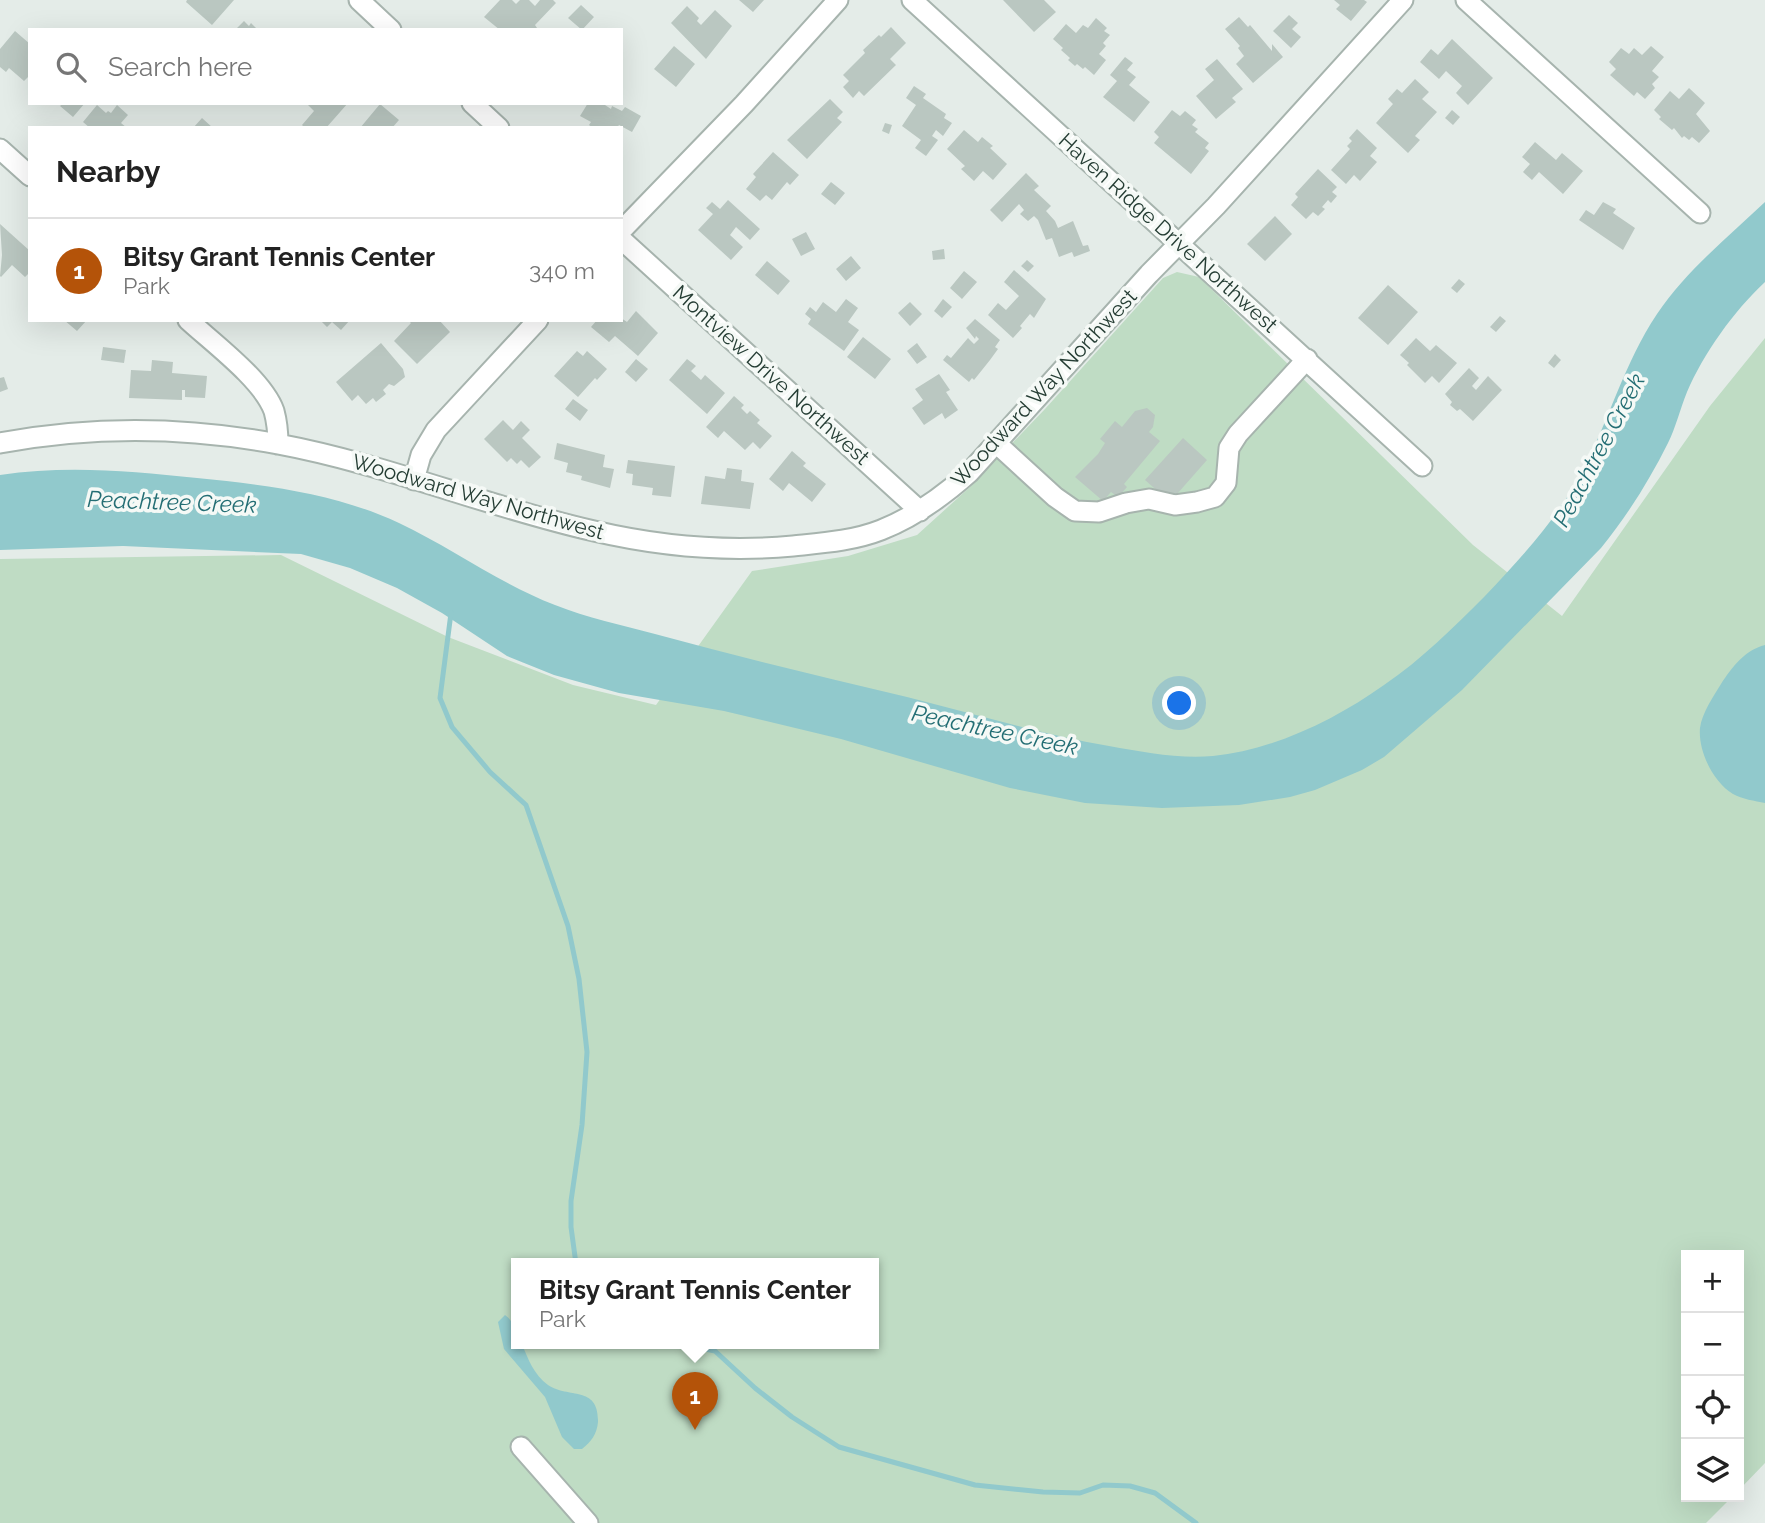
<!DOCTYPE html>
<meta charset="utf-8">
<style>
body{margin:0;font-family:Raleway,sans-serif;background:#f2f2f2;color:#222}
.controls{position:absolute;right:21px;bottom:21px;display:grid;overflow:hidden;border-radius:0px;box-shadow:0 7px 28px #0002}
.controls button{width:63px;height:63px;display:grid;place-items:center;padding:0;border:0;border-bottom:2px solid #e0e0e0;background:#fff;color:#222;font:35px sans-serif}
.you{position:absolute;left:1180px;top:704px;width:24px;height:24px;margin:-18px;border:5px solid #fff;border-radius:50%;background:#1a73e8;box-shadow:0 0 0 10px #1a73e833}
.badge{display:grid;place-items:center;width:46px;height:46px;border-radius:50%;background:#b45309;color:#fff;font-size:23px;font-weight:700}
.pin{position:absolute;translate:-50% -58px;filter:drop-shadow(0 2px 4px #0008)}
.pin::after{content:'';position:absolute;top:37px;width:24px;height:21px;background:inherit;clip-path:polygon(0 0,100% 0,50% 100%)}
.popup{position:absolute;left:511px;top:1258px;width:368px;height:91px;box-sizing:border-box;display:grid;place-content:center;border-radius:0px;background:#fff;filter:drop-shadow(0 2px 5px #0005);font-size:23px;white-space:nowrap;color:#767676}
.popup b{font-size:26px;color:#222}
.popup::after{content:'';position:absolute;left:50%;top:100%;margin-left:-14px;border:14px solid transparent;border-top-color:#fff}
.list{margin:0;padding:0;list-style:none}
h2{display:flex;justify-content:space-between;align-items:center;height:91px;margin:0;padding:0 28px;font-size:30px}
h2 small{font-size:23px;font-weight:400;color:#767676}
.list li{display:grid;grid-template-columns:46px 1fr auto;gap:21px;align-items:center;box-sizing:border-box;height:105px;padding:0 28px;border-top:2px solid #e0e0e0}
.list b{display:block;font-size:26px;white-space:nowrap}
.list p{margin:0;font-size:23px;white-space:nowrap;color:#767676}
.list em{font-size:23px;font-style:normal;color:#767676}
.icon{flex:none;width:38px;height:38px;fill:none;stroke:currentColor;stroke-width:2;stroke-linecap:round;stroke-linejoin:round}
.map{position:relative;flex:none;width:1765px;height:1523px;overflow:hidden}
.search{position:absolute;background:#fff;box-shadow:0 7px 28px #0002;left:28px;top:28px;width:595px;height:77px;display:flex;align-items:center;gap:18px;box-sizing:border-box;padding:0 24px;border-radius:0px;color:#767676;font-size:26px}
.panel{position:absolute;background:#fff;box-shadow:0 7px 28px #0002;left:28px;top:126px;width:595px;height:196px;border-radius:0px}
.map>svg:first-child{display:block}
</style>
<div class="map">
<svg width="1765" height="1523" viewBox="0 0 1765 1523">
<rect width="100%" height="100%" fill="#e4ece8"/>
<!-- green -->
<path fill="#bfdcc4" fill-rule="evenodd" d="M1177,272L1199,277L1473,545L1562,616L1710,406L1765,338V1463L1739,1490V1255H1686V1497H1732L1706,1523H0V559L281,555L448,637L573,685L656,705L752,571L848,556L917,535L970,487L1045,409L1163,278ZM516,1264H874V1344H516Z"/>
<!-- water -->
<path fill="#91c9cc" d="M1765,202V282C1733,312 1704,353 1687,392C1680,409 1676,427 1668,443C1649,481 1627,516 1601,548L1462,690L1384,757L1362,770L1315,790L1290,797L1239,805L1162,808L1085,803L1010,788L841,739L724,711L619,693L554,675L507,656L442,613L397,588L350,568L301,554L123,546L0,550V475C66,465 131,471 197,478C266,485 335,493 399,523C452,548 500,584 555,605C587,618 622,625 655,634C739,657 823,677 907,697C975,714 1041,734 1109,746C1143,752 1178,759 1213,756C1273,750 1335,720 1384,685C1422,659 1453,628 1485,596C1521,558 1556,520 1581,474C1609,421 1624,363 1657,314C1686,271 1728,237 1765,202Z
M1765,645V803C1755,801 1742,799 1733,794C1713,782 1698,751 1700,728C1702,713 1713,697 1721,684C1732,667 1745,650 1765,645Z
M505,1315C515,1322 516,1332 516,1344H522C528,1359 534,1375 548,1385C569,1399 599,1385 598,1422C597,1434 591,1442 582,1449H574L562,1437L545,1397L504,1349L498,1322Z"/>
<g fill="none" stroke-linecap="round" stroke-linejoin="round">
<!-- stream -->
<path stroke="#91c9cc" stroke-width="5" d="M451,613L440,698L452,727L490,772L526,805L568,926L579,979L587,1052L582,1125L571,1201V1227L576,1264
M681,1344L715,1351L755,1388L792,1417L839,1447L975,1485L1043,1492L1080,1493L1103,1485L1130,1486L1155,1493L1196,1523"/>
</g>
<!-- building -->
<path fill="#bac7c1" d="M187,0H234L212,25L186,2Z
M500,0H512L516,4L520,0H529L535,6L540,0H553L556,3L535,25L537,28L535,30H500L484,17Z
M739,0H764L753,12Z
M1003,0H1044L1056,12L1034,32Z
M1334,0H1364L1367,2L1351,21L1336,9L1340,5Z
M581,5L594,17L582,30L568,18Z
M687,6L699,18L697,21L701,25L715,10L732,26L706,59L671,23Z
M1289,15L1298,23L1292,29L1301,37L1291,48L1273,31Z
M1239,17L1248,27L1250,25L1272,51V44L1283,57L1253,83L1236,64L1244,56L1238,48L1240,46L1225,29Z
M1096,18L1107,28L1104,31L1110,35L1103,43L1106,46L1099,54L1106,60L1094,75L1085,67L1083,69L1077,64L1075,66L1068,60L1070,58L1061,50L1063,48L1053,39L1066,24L1076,33L1083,25L1088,28Z
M244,21L249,26L251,23L258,30H235Z
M891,27L906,43L890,59L896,65L864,96L859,91L853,98L843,87L849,81L843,75L865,53L863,50L879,35L881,37Z
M15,31L30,44V75L24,81L9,68L6,72L0,67V49Z
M1452,39L1493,78L1468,105L1456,93L1462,86L1446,71L1439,79L1420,62L1431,49L1438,55Z
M674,46L695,64L676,87L654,69Z
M1651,46L1664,57L1652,71L1659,77L1652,84L1655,88L1645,99L1637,92L1634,96L1610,75L1616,69L1609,62L1621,48L1629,54L1634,48L1642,55Z
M1125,57L1133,63L1127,70L1136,77L1129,85L1150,102L1134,122L1103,97L1117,81L1110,75Z
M1217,59L1243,89L1232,98L1236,102L1216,119L1196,96L1214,80L1205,69Z
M1415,79L1429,92L1422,99L1437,112L1415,136L1420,140L1408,153L1376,123L1393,104L1388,99L1397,89L1402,93Z
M914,86L926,94L923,98L946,114L944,118L952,123L943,136L936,130L932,136L938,140L926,156L915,148L921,140L902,126L916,105L906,98Z
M1689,88L1705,103L1696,114L1710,131L1699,143L1692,137L1689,140L1684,136L1682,138L1674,128L1672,130L1659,119L1661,117L1654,110L1670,91L1679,99Z
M830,99L843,112L837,118L842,122L807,159L787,140Z
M63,103H85L73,117L60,106Z
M306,103H348L326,128H305L302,125L314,111Z
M588,103H606L605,105L611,109L612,106L622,111L625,107L641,116L632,132L619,125L617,128H593L589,125L591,122L580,116Z
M380,104L399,120L392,128H360Z
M97,105L106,113L108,111L111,113L117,105L128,115L121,123L127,128H90L83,122Z
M1172,110L1180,116L1185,111L1196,120L1192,125L1198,129L1195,132L1209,143L1205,148L1209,151L1191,174L1154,143L1159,137L1154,132Z
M1452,110L1460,117L1453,125L1445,118Z
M202,118L213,128H193Z
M885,123L892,125L889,134L882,131Z
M1357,129L1377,148L1370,156L1377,162L1360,181L1354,175L1346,184L1331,170L1350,149L1347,146L1352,141L1349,138Z
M964,130L978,142L982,137L993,146L990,148L1007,164L993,180L983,171L974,181L961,169L965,166L947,149Z
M1535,142L1556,160L1562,153L1583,171L1563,194L1539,172L1532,180L1523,172L1530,164L1522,157Z
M773,152L799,175L790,185L787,182L772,200L766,195L760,201L746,189L756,177L753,174Z
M1318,169L1337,187L1332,192L1337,196L1331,203L1328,200L1322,207L1325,209L1318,216L1313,212L1306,219L1291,205L1298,197L1295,194Z
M1026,173L1039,186L1034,190L1051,206L1046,211L1055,221L1058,228L1073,221L1083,246L1088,245L1090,251L1074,257L1072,252L1059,257L1052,238L1046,240L1038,220L1034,216L1028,221L1020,214L1024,210L1019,204L1002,222L990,210Z
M831,182L845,193L835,205L821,194Z
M728,200L760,229L750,240L736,227L730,235L743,247L731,260L698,230L713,214L706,208L712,202L720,209Z
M1603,202L1616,209L1613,213L1635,228L1623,250L1579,220L1586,210L1594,215Z
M1275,216L1292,234L1265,261L1247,244Z
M0,224L30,251V272L25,277L12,265L1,277L0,276L2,255Z
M806,232L815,249L801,256L792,239Z
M944,249L945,259L933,260L932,251Z
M851,256L861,268L846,281L836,269Z
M1027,260L1034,266L1028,272L1021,266Z
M767,261L790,281L778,295L755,275Z
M1014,270L1046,299L1034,318L1030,314L1020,326L1022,328L1013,338L988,315L998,303L1006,310L1019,296L1004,282Z
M964,271L977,282L962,299L950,288Z
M1459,279L1465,284L1457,293L1451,288Z
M1388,285L1418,312L1388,345L1358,318Z
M846,299L858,308L848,322L859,330L844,351L808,324L811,319L805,314L810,307L816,312L823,302L836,312Z
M943,299L952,307L942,318L934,311Z
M910,302L922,314L910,326L898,313Z
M636,311L658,333L638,356L615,336L609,342L591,327L597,320H621V318L627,322Z
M1500,316L1506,321L1496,332L1490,327Z
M975,319L1000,340L995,347L998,349L990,360L974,380L972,378L969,382L943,360L947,355L951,358L968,338L974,344L979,339L976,336L975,339L966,328Z
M64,320H87L77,331Z
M320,320H350L341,330L332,322L327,327Z
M408,320H439L450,332L417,364L394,341L411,323Z
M863,337L891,359L875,379L847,357Z
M1416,338L1430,351L1436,345L1457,363L1439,383L1432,376L1425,383L1407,365L1409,363L1400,355Z
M381,343L403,369L405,377L394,386L389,384L383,390L386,394L376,402L373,398L366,404L358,395L352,401L336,382Z
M917,343L927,357L917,364L907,351Z
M103,347L126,350L124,363L101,360Z
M577,351L583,356L587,351L607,369L597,380L595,378L578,397L554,376Z
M1555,354L1561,360L1554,368L1548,363Z
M636,359L648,369L636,382L625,372Z
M687,359L696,366L691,371L701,380L705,375L725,393L707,414L669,380Z
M152,360L173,362L172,373L207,376L205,398L185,397V390H182V400L129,398L131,370L151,371Z
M1469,368L1479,378L1472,386L1476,390L1488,376L1502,390L1473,421L1460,409L1457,411L1450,405L1452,402L1445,394Z
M939,374L950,390L946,392L958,410L945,419L942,413L924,425L912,408L923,400L915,389Z
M4,377L8,389L0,392V378Z
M734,396L744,405L741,408L747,414L750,411L760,420L757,423L772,436L760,449L753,442L745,450L724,431L718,438L706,427Z
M573,399L588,410L580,421L565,409Z
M1147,408L1155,415L1153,427L1149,432L1160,441L1124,484L1127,487L1118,497L1111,492L1103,501L1075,477L1098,454L1105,443L1100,439L1115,421L1122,427L1135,411Z
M503,420L513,430L521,421L530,430L522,438L541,457L529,468L521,460L517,464L511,458L507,462L484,439Z
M1183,438L1207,460L1170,502L1145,480Z
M557,443L605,455L603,467L614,469L610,488L581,480L582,476L566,472L568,463L554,459Z
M792,451L806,463L803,466L826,484L812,502L789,483L783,491L769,479Z
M628,460L675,466L671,497L652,495L653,488L632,485L633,474L626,473Z
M727,468L742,470L741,481L754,483L750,509L701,504L705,476L725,479Z"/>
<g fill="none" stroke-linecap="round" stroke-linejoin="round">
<defs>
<path id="minor" d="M359,0L391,30
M912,0L1422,466
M1466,0L1700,213
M472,103L499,128
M0,149L30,176
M621,231L744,104L838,0
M621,239L920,511
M188,320C213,343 263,380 274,411C277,422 278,433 278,444
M0,443C91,426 187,427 278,444C386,464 487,507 594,531C658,546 727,552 793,546C822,543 853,541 881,530C914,517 942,497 969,473L1149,274L1216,206L1403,0
M996,443L1055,497L1075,511L1099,512L1126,503L1149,499L1175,505L1197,502L1215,497L1226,483L1229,448L1238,434L1307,359
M414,480L421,455L436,430L538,320
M521,1447L588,1523"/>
</defs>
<!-- minor casing -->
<use href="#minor" stroke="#a7b4ae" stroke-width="23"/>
<!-- minor -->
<use href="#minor" stroke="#fff" stroke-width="19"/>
</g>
<g text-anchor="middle" stroke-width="7" stroke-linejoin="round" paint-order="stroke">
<!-- street labels -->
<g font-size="21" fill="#253d34" stroke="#f5f9f6">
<text transform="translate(1168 233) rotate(42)" y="7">Haven Ridge Drive Northwest</text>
<text transform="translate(771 375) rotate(42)" y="7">Montview Drive Northwest</text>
<text transform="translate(1044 388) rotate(-47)" y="7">Woodward Way Northwest</text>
<text transform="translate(478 497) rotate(16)" y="7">Woodward Way Northwest</text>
</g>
<!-- water labels -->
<g font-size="23" font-style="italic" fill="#246e74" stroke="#f5f9f6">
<text transform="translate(1599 450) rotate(-62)" y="8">Peachtree Creek</text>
<text transform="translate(172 502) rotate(2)" y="8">Peachtree Creek</text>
<text transform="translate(995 730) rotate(12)" y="8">Peachtree Creek</text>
</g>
</g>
</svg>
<div class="controls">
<button>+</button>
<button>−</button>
<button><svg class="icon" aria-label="locate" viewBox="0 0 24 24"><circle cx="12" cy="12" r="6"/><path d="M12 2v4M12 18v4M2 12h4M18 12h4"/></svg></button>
<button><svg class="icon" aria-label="layers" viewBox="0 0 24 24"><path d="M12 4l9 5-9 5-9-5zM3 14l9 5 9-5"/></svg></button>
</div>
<div class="you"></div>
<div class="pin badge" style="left:695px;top:1430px">1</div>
<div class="popup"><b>Bitsy Grant Tennis Center</b>Park</div>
<div class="search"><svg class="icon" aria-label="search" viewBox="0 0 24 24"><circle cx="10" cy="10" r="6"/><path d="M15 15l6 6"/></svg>Search here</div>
<section class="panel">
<h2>Nearby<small></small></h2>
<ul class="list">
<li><span class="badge">1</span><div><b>Bitsy Grant Tennis Center</b><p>Park</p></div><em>340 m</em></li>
</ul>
</section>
</div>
